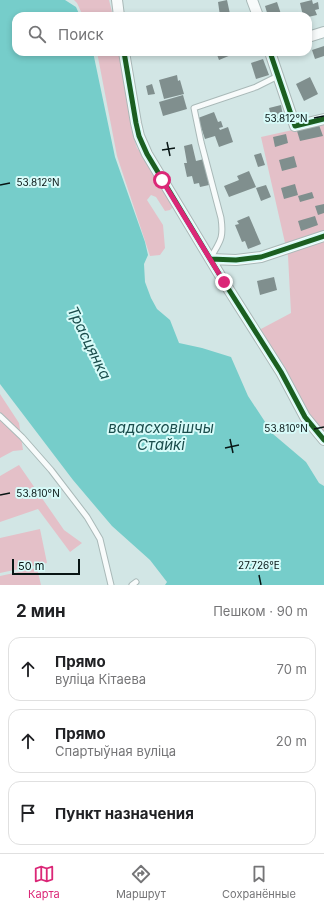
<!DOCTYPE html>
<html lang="ru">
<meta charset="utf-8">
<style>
body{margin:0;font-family:Inter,sans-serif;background:#f2f2f2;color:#202124}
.scale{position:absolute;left:12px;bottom:10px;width:68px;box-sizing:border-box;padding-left:4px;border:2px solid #081514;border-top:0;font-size:11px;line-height:14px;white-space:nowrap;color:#081514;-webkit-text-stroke:3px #d7fbf9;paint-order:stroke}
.stop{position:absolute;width:12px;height:12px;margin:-9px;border:3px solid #db2777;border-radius:50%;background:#fff}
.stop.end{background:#db2777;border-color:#fff;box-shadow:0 1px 4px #0008}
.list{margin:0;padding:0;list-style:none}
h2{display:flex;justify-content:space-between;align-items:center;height:52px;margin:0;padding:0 16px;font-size:17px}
h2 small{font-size:13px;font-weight:400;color:#757577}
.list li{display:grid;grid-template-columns:26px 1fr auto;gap:12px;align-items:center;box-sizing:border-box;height:64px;margin:0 8px 8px;padding:0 8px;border:1px solid #e0e0e0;border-radius:12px}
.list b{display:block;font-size:15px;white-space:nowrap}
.list p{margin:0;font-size:13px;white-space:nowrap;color:#757577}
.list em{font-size:13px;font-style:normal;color:#757577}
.icon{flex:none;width:22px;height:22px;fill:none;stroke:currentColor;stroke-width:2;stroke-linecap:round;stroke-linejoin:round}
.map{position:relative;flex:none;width:324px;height:585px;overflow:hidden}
.search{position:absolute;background:#fff;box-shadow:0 2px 6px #0003;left:12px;right:12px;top:12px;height:44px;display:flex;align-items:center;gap:10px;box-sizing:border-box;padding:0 14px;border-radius:12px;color:#757577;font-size:15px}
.sheet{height:268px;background:#fff}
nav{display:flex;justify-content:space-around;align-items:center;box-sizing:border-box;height:56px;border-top:1px solid #e0e0e0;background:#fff;font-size:11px;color:#757577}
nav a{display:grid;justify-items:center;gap:2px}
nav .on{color:#db2777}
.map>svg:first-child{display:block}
</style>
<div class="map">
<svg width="324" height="585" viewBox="0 0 324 585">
<rect width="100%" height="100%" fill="#d2e6e5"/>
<!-- green -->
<path fill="#e4c0c8" d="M74,0H109L113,16H83L77,3Z
M97,52H119L132,132L137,148L147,161L174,206L170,210L165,211L156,197L151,195L147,200L163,225L165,248L160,255L150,256L117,156Z
M324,123V433L301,407L259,330L291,313L288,256L261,137Z
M0,394L19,423L23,450L13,451L0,458Z
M19,465L64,530L82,543L70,552L38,509L0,522V476Z
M40,529L47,563L0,573V538Z
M37,568L41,585H0V576Z"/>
<!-- water -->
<path fill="#76cdca" d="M0,0H65L76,7L80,16H16V52H93L115,157L145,242L148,255L144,264L145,282L151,298L157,309L170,320L179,343L202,348L231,357L248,396L273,434L306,462L319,483L324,486V585H165L167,582L150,560L112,526L73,480L0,384Z"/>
<!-- building -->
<path fill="#808f8e" d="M227,0L230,14L220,16L218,2Z
M312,0L313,4L318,2L319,9L315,10L317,15L308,17V16H303L300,3Z
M277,2L281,14L272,16H268L265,6Z
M324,46V56L315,59L312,50Z
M216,52H229L231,55L219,60Z
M263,59L269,75L256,79L251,63Z
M177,75L178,81L180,80L184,94L164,99L159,80Z
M310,77L318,94L304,101L296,84Z
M152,84L155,94L148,95L146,86Z
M183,95L187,109L163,116L159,102Z
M281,105L284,121L273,124L269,108Z
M214,112L218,122L221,121L223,127L219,128L220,130L228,127L233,142L219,147L215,136L205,139L198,118Z
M319,125L323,136L300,141L297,131Z
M286,134L288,143L275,147L273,137Z
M192,144L196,161L204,159L209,185L200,187L199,183L194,184L192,176L187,177L184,163H187L184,146Z
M261,153L265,165L258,167L254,155Z
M294,156L297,167L282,171L279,160Z
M249,171L256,187L229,197L224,186L239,180L237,176Z
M295,184L298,195L284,199L281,188Z
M266,185L271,197L261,201L256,188Z
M312,192L314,198L300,202L298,196Z
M324,204V213L318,215L315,206Z
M249,216L261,244L248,249L245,241L242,242L235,225L239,224L237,221Z
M315,216L318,225L301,231L298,221Z
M274,277L277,290L260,295L257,281Z"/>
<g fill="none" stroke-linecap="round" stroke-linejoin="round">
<defs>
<path id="lane" d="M210,259C220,241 224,239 221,218L201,142L194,108L256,87L278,76
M0,416L22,437L51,470L87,517L100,539L111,585
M132,585L136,582"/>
<path id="street" d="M117,0L119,16
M252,0L258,16
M308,37L324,32
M124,52L136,123L139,136L147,154L224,282L281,372L305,417L324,440
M270,52L295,126L324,119
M210,259L236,260L261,257L324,236"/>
</defs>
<!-- lane casing -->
<use href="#lane" stroke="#a9b9b8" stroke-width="7"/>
<!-- street casing -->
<use href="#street" stroke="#a9b9b8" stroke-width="12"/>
<!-- lane -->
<use href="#lane" stroke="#f8fbfb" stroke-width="5"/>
<!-- street -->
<use href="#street" stroke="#f8fbfb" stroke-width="10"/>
<defs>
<path id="cycleway" d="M124,52L136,123L139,136L147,154L224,282L281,372L305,417L324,440
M270,52L295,126L324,119
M210,259L236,260L261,257L324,236"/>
</defs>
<!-- cycleway casing -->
<use href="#cycleway" stroke="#d7fbf9" stroke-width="8"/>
<!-- cycleway -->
<use href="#cycleway" stroke="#1b5e20" stroke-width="5"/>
</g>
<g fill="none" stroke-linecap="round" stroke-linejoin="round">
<!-- route -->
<path stroke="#db2777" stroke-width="5" d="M162,180L224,282"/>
</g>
<!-- ticks -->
<path fill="none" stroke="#081514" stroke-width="1.5" d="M314,118L324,116M167,142L170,156M162,150L175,148M0,185L10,183M314,429L324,427M230,439L233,453M225,448L239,445M0,495L10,493M259,575L261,585"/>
<g text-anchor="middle" stroke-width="4" stroke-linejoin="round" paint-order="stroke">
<!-- water labels -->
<g font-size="15" font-style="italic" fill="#1b4d4c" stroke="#d7fbf9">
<text transform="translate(89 343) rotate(64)" y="5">Трасцянка</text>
<text x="161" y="433">вадасховішчы<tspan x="161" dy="17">Стайкі</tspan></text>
</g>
</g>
<g font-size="10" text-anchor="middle" fill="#081514" stroke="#d7fbf9" stroke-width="4" stroke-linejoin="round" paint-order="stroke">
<text x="286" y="122">53.812°N</text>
<text x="38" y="186">53.812°N</text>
<text x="286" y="432">53.810°N</text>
<text x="38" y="497">53.810°N</text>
<text x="259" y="569">27.726°E</text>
</g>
</svg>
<div class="scale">50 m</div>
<div class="stop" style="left:162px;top:180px"></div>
<div class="stop end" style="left:224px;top:282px"></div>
<div class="search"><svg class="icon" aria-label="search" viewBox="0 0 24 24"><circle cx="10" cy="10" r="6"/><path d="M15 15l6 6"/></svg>Поиск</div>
</div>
<section class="sheet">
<h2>2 мин<small>Пешком · 90 m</small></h2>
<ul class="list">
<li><svg class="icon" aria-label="ahead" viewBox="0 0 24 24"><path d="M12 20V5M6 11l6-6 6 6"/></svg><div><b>Прямо</b><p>вуліца Кітаева</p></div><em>70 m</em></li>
<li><svg class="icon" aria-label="ahead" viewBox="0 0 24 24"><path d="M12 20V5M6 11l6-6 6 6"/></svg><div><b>Прямо</b><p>Спартыўная вуліца</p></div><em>20 m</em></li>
<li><svg class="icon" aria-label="arrive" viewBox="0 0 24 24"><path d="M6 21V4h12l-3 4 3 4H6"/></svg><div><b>Пункт назначения</b></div></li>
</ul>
</section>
<nav>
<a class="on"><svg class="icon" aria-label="map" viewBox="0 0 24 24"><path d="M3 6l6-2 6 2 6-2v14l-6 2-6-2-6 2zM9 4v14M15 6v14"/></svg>Карта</a>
<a><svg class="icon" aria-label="directions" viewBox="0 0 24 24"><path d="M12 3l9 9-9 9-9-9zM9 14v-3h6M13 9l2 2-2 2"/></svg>Маршрут</a>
<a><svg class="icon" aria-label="saved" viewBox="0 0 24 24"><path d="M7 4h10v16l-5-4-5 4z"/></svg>Сохранённые</a>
</nav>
